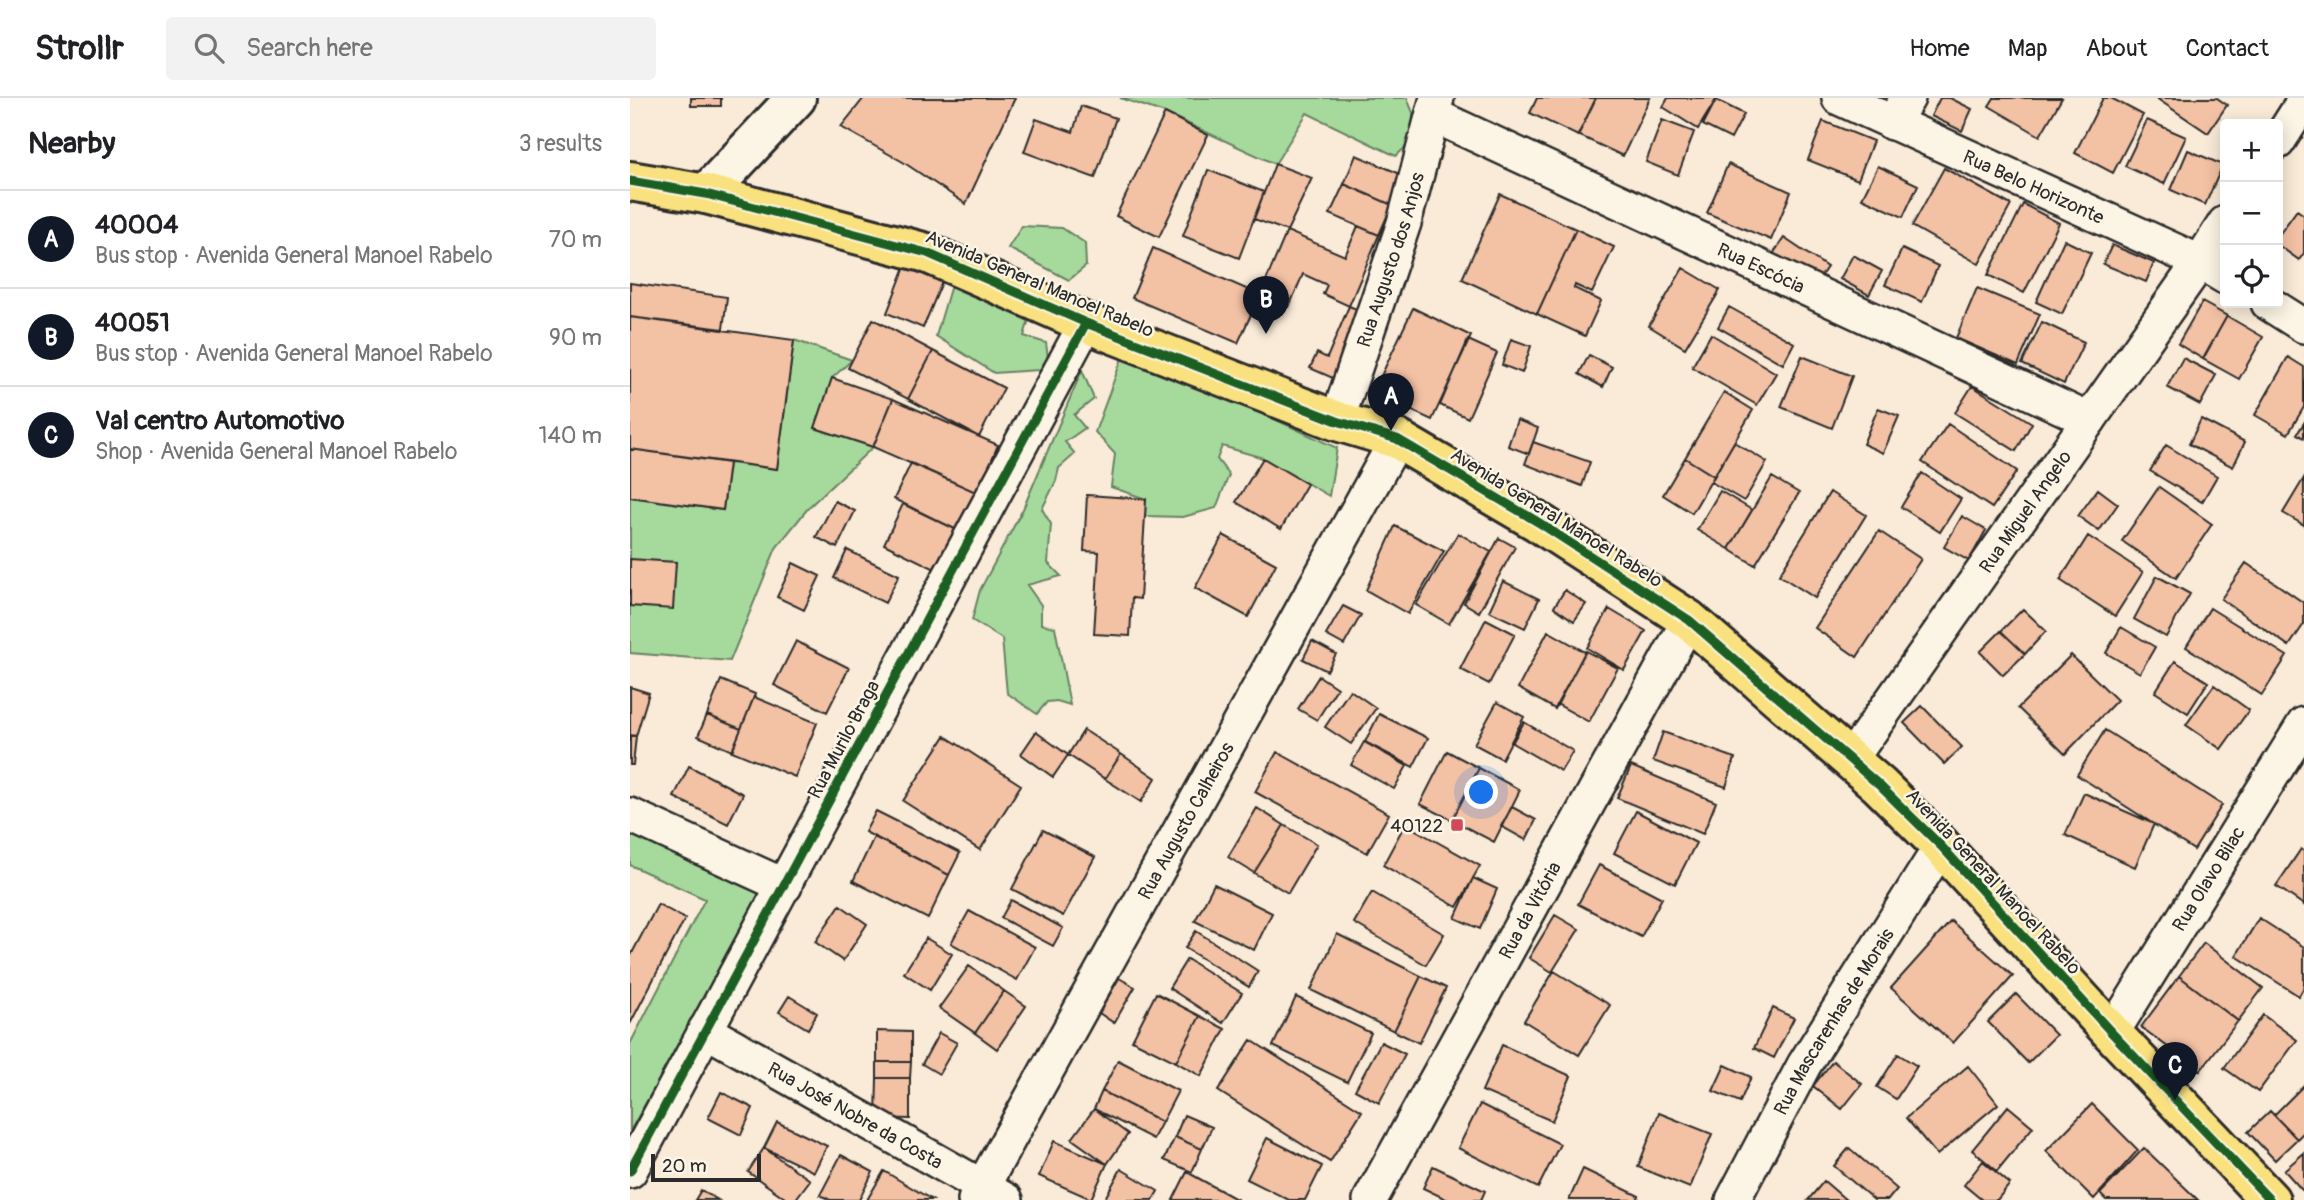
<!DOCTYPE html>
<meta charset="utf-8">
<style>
body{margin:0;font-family:Pangolin,sans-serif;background:#f2f2f2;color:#202124}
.controls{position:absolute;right:21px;top:21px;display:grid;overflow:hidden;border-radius:7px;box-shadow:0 4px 18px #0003}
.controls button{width:63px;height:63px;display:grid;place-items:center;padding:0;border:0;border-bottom:2px solid #e0e0e0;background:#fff;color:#202124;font:35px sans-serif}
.scale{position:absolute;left:21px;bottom:18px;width:110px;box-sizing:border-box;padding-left:7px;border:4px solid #2b2b2b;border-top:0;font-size:19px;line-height:24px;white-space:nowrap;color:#2b2b2b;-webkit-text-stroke:5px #fcf5e5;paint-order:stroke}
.you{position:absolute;left:852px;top:695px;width:24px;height:24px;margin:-18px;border:5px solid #fff;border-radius:50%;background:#1a73e8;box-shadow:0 0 0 10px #1a73e833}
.badge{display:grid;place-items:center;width:46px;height:46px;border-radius:50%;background:#111827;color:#fff;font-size:23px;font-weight:700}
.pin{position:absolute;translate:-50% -58px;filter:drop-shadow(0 2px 4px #0008)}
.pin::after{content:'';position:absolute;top:37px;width:24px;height:21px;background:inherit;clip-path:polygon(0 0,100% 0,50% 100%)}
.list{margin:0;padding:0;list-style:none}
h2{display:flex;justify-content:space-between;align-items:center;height:91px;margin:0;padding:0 28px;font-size:30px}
h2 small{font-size:23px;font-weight:400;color:#757577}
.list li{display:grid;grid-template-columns:46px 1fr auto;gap:21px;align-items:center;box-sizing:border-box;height:98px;padding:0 28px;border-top:2px solid #e0e0e0}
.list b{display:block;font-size:26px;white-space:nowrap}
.list p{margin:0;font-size:23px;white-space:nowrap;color:#757577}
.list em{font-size:23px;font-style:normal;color:#757577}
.icon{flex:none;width:38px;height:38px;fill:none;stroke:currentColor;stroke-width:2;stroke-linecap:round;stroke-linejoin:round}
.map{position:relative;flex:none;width:1674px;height:1102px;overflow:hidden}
header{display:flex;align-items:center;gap:42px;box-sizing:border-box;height:98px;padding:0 35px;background:#fff;border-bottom:2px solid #e0e0e0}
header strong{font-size:33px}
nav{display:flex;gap:38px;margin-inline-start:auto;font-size:24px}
.search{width:490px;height:63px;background:#f2f2f2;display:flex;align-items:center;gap:18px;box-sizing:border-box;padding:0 24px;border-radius:7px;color:#757577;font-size:26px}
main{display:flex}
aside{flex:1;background:#fff}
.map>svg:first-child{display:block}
</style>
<header>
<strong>Strollr</strong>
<div class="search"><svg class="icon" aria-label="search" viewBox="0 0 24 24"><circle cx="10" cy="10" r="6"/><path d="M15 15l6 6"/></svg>Search here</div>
<nav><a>Home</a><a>Map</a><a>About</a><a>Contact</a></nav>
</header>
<main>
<aside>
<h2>Nearby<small>3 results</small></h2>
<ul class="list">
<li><span class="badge">A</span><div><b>40004</b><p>Bus stop · Avenida General Manoel Rabelo</p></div><em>70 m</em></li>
<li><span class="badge">B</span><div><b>40051</b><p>Bus stop · Avenida General Manoel Rabelo</p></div><em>90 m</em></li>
<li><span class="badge">C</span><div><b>Val centro Automotivo</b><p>Shop · Avenida General Manoel Rabelo</p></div><em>140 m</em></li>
</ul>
</aside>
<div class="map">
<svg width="1674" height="1102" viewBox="0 0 1674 1102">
<rect width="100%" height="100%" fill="#faebd8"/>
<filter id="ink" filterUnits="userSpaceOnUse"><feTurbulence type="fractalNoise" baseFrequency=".0143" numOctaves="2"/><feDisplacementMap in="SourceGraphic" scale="14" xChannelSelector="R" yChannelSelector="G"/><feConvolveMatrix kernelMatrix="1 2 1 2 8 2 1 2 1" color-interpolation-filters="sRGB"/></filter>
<g filter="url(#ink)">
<!-- green -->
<path fill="#a6da9c" stroke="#688264" stroke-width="2" d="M490,0H777L783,15L782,43L766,58L677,15L645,66L535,15Z
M392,128L432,130L455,145L456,168L439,182L378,150Z
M321,187L341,188L401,215L394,238L416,245L418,260L409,272L364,275L306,238Z
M164,242L222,262L202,280L185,330L243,349L179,409L146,450L100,563L0,555V399L93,412L99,365L147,371Z
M495,252L707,350L699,398L633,360L592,348L587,361L599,377L586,410L553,419L515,418L516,401L481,389L485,356L465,334Z
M452,272L464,301L444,317L455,330L435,344L445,356L429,370L426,383L412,411L421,426L418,465L431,478L397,487L411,507V526L425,529L440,607L427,603L417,604L407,616L377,595L372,541L342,522L350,492L393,411Z
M0,728L139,788L0,1033V946L75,801L0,767Z"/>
<!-- building -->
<path fill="#f3c1a4" stroke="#2b2b2b" stroke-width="2" d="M61,0H91V8H61Z
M234,0H385L336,106L273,64L211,29Z
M907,0H966L948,38L900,15Z
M966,0H1020L993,58L948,37Z
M1038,0H1087L1068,31L1033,9Z
M1310,0H1320L1342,11L1332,33L1301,18Z
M1364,0H1432L1410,38L1359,8Z
M1473,0H1481L1513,17L1483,75L1445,55Z
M1526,0H1587L1597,7L1578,35Z
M1086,2L1114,16L1101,41L1073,27Z
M451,8L486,20L465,80L394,54L406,21L443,34Z
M535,15L578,37L529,139L486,118Z
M1032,22L1064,34L1048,77L1016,64Z
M1517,22L1556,39L1534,86L1495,68Z
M1193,23L1243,43L1228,82L1178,62Z
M1558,52L1593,67L1575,107L1541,92Z
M726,57L775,78L762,107L714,86Z
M645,66L682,80L657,133L624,121Z
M1098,66L1161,94L1141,142L1077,115Z
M1248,68L1288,87L1273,119L1232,100Z
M1314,70L1381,107L1349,166L1282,128Z
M578,72L634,94L609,160L553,138Z
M714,86L762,107L749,137L700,116Z
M870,96L946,131L907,216L832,181Z
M1393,106L1429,125L1394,195L1358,177Z
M1667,112L1674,117V155L1669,162L1648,147V138Z
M728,128L749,137L719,208L693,196L697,187L673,176L659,209L630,197L657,133L715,158Z
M946,131L984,149L962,195L945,187L944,190L971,203L955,238L907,216Z
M1154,140L1197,169L1185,187L1143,156Z
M1434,142L1461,155L1432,216L1406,204Z
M1482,147L1524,165L1516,184L1473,166Z
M523,150L630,197L608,245L502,200Z
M1272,151L1308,168L1292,204L1255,187Z
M1223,157L1252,173L1239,197L1210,181Z
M275,169L312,184L293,230L257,215Z
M1053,170L1090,192L1055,250L1019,228Z
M0,185L97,199L93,231L0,219Z
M1347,190L1410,216L1388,267L1326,240Z
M1572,204L1597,218L1573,261L1548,246Z
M719,208L734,214L705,281L680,270L687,255L697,260Z
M1099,209L1164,245L1153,266L1088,229Z
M783,210L841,238L802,322L743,295Z
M1597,218L1633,239L1609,281L1573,261Z
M0,219L164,242L147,371L0,351Z
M243,221L303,253L278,301L218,270Z
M1412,224L1454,244L1434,286L1392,266Z
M1081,236L1146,275L1127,307L1062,269Z
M881,241L901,248L892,275L872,267Z
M838,242L867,255L838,320L810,307Z
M303,253L374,290L349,339L278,301Z
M959,257L982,269L973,289L949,276Z
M1172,258L1222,278L1202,330L1151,309Z
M1658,259L1674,269V309L1658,336L1625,317Z
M1553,260L1586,277L1570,307L1537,289Z
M202,280L263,301L243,349L185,330Z
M1342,288L1402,325L1386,353L1325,315Z
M1094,294L1123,312L1084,378L1055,360Z
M263,301L368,347L348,395L243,349Z
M1248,310L1269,318L1253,355L1233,346Z
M1571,321L1615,344L1603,369L1559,346Z
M887,322L908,330L899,356L878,348Z
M1674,325V340L1667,336Z
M1318,326L1387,373L1362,410L1292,364Z
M903,344L960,364L952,388L895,366Z
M1104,344L1137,364L1114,403L1081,384Z
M1536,347L1587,378L1572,404L1520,373Z
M0,351L99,365L93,412L0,399Z
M633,360L677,386L651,431L606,404Z
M1055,360L1084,378L1062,415L1033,397Z
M281,365L348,395L329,433L264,401Z
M1292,375L1331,401L1310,434L1271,409Z
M1142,379L1169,395L1125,467L1099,451Z
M1674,380V427L1653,415Z
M1529,389L1582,426L1546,480L1492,443Z
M1468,391L1488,406L1469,433L1448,418Z
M1090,393L1122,412L1099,451L1067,432Z
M1200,394L1236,417L1185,500L1149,477Z
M457,397L516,401L510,501L502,500L500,538L464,536L469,454L454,453Z
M205,403L225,413L207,450L186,439Z
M273,406L329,433L309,473L254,446Z
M1332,418L1356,432L1339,463L1314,449Z
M765,428L814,453L778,516L736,492Z
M1249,433L1291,461L1227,559L1185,530Z
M828,435L861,454L819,526L786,507Z
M593,437L646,466L618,519L565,490Z
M1458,438L1513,474L1485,518L1430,482Z
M869,440L885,449L849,514L834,505Z
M217,452L269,477L255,505L204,480Z
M0,461L46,464L43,511L0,508Z
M163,465L190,478L174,512L147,499Z
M1616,465L1674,505V526L1659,548L1591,501Z
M1527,478L1560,496L1536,539L1504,521Z
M873,483L909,501L895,530L859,513Z
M935,492L956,506L944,523L924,509Z
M713,508L731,517L714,547L696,537Z
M1580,510L1657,558L1632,597L1556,549Z
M979,511L1016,533L994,572L957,550Z
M1393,511L1416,533L1395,556L1371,533Z
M856,521L885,536L859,586L830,571Z
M1491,529L1525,549L1510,575L1476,555Z
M918,533L955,554L925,611L888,590Z
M1371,533L1395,556L1373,577L1350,554Z
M166,543L219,570L197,614L144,587Z
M682,543L706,556L697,573L673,561Z
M956,553L988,570L959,624L927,606Z
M1441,557L1487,602L1435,656L1388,610Z
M1545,563L1578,584L1558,615L1525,594Z
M689,578L707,590L687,622L668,611Z
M91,582L125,596L111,631L77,617Z
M1584,587L1619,612L1591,651L1556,627Z
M0,589L19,595L6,638L0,637Z
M720,592L746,610L721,646L695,629Z
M124,599L187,625L165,679L102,653Z
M867,604L894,619L872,661L844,646Z
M1292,608L1332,649L1314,666L1274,625Z
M749,616L798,640L783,669L735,644Z
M77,617L111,631L102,653L68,638Z
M894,624L943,653L931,673L882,645Z
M454,632L491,656L475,681L438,657Z
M1475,632L1592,707L1564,752L1447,677Z
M406,634L438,657L423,679L391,656Z
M1033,634L1105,660L1096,689L1023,663Z
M0,638H6L3,667H0Z
M315,638L391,687L350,752L273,703Z
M734,644L777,668L764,691L721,667Z
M817,653L849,670L822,722L790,706Z
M647,654L759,716L737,755L625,694Z
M491,656L526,680L511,704L475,681Z
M59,668L113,696L98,726L44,699Z
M1001,668L1086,704L1073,736L987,700Z
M849,670L890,692L864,744L822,722Z
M1454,695L1524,726L1505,769L1435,737Z
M882,709L906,722L896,742L871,728Z
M627,710L654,727L624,775L598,759Z
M246,713L330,755L319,777L235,734Z
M1006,713L1066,745L1045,786L984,755Z
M775,726L850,768L827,809L753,767Z
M654,727L687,746L658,795L624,775Z
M413,732L465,759L433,818L382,791Z
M244,739L319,777L298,821L223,783Z
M1671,751L1674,753V807L1646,788Z
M969,767L1032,800L1011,839L948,806Z
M843,780L867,791L850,831L825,820Z
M584,786L642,815L624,852L565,823Z
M742,794L814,836L796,867L724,825Z
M381,802L433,830L423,848L371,820Z
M28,806L55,821L0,926V859Z
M210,807L237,826L213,863L185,844Z
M339,813L405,849L387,882L321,845Z
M925,817L949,831L922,874L899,860Z
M1629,820L1674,849V889L1669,898L1606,858Z
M1321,823L1383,878L1323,945L1261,890Z
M566,833L628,873L619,889L555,850Z
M707,836L791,878L764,933L681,892Z
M296,840L322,856L300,892L274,875Z
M1574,845L1633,890L1608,923L1549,878Z
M557,861L612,895L593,925L539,890Z
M339,868L374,893L345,935L309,910Z
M924,873L980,907L949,957L894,923Z
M791,878L816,890L789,945L764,933Z
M1549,878L1608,923L1570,973L1511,929Z
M489,880L505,889L484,925L469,915Z
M374,893L396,908L367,951L345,935Z
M526,895L570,918L546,964L502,942Z
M1386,896L1426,937L1398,965L1358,924Z
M159,898L187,915L178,931L149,914Z
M666,899L741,935L717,984L643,948Z
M1143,910L1164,920L1144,960L1124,950Z
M1633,917L1667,942L1628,994L1594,970Z
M570,918L595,931L571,978L546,964Z
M247,933L281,934V964H247Z
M309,935L327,945L309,976L292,966Z
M621,942L732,1013L700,1064L588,993Z
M751,944L775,956L749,1005L725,992Z
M872,947L941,978L922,1023L852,993Z
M1268,956L1287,968L1266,1001L1247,989Z
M488,962L548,993L532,1024L472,993Z
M1203,963L1232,986L1212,1011L1183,988Z
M247,964H281L280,980H247Z
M1095,967L1121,979L1110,1004L1083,993Z
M1338,968L1368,1006L1307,1057L1276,1020Z
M247,980H280V1021L246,1020Z
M1674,987V1034L1667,1041L1644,1017Z
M472,993L532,1024L523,1041L464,1011Z
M91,994L123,1010L111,1037L78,1020Z
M850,1006L930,1046L908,1090L828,1050Z
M1462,1006L1508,1052L1464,1101L1416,1053Z
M1378,1008L1403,1029L1367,1073L1342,1052Z
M464,1011L498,1036L477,1066L442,1041Z
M1640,1013L1667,1041L1645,1062L1618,1034Z
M1029,1015L1082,1036L1060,1090L1008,1069Z
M554,1017L582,1029L572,1051L545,1039Z
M147,1024L197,1048L184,1074L134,1050Z
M545,1039L572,1051L562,1074L534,1062Z
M637,1040L692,1068L675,1102H659L617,1081Z
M424,1043L477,1066L461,1101L409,1078Z
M134,1050L180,1082L165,1102H158L118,1074Z
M1219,1050L1267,1091L1258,1102H1244L1204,1068Z
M1514,1050L1568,1102H1476L1470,1096Z
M1674,1055V1090L1672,1092L1654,1072Z
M211,1057L243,1074L229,1102H200L190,1097Z
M1353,1063L1380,1086L1367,1102H1352L1334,1087Z
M803,1068L855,1093L851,1102H818L793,1090Z
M491,1071L528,1093L523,1102H474Z
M953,1071L1009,1098L1007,1102H939Z
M254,1073L302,1102H237Z
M557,1074L608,1102H543Z
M1194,1083L1216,1102H1178Z
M71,1092L88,1102H65Z"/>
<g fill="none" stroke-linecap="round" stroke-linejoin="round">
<defs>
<g id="street">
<path id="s1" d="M1209,0L1570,164L1595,179"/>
<path id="s2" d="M803,17L1459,322"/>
<path d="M1262,25L1278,0"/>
<path d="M1648,44L1674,3"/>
<path d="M1638,205L1674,228"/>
<path id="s3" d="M707,323L774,125L807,0"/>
<path id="s4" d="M1220,662L1570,164L1595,125"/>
<path d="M0,717L155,788"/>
<path id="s5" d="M75,932L376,1102"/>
<path id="s6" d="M1482,935L1674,626"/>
<path d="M0,1073L456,225"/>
<path id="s7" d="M345,1102L767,341"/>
<path id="s8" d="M740,1102L1059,522"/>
<path id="s9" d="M1103,1102L1174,967L1311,748"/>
</g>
<path id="secondary" d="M76,96L166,0"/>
<path id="primary" d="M0,83L76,96L297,155L456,225L707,323L767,341L908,424L1059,522L1249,687L1311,748L1482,935L1640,1102"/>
</defs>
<!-- street casing -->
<use href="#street" stroke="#2b2b2b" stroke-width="38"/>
<!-- secondary casing -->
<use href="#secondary" stroke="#2b2b2b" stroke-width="44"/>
<!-- primary casing -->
<use href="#primary" stroke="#2b2b2b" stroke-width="44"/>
<!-- street -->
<use href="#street" stroke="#fcf5e5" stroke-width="33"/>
<!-- secondary -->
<use href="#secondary" stroke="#fcf5e5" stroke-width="38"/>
<!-- primary -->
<use href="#primary" stroke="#fae180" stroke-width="38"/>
<defs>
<path id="cycleway" d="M0,83L76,96L297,155L456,225L707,323L767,341L908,424L1059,522L1249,687L1311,748L1482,935L1640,1102
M0,1073L456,225"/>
</defs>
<!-- cycleway casing -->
<use href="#cycleway" stroke="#fcf5e5" stroke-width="13"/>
<!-- cycleway -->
<use href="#cycleway" stroke="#1b5e20" stroke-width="9"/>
</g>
</g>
<!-- markers -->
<rect fill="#d1495b" stroke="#fcf5e5" stroke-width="2.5" x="820" y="720" width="14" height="14" rx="3.5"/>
<g text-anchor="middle" stroke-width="5" stroke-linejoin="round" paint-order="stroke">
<!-- street labels -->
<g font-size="19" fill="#2b2b2b" stroke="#fcf5e5">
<text dy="7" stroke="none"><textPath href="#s1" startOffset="214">Rua Belo Horizonte</textPath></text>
<text dy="7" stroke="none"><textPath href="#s3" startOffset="170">Rua Augusto dos Anjos</textPath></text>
<text dy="7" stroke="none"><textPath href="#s2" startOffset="362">Rua Escócia</textPath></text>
<text transform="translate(410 185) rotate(23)" y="7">Avenida General Manoel Rabelo</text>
<text dy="7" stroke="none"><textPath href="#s4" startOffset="304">Rua Miguel Angelo</textPath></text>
<text transform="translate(927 419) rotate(32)" y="7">Avenida General Manoel Rabelo</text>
<text transform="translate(213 641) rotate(-62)" y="7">Rua Murilo Braga</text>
<text dy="7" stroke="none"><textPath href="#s7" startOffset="434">Rua Augusto Calheiros</textPath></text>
<text dy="7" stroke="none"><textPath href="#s6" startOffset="182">Rua Olavo Bilac</textPath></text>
<text transform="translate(1364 783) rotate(47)" y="7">Avenida General Manoel Rabelo</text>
<text dy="7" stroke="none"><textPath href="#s8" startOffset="331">Rua da Vitória</textPath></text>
<text dy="7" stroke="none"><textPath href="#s9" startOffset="205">Rua Mascarenhas de Morais</textPath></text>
<text dy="7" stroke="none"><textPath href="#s5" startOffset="173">Rua José Nobre da Costa</textPath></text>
</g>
<!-- poi labels -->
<g font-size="19" fill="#2b2b2b" stroke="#fcf5e5" text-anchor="end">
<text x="813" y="734">40122</text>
</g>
</g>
</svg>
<div class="controls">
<button>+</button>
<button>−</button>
<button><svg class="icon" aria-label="locate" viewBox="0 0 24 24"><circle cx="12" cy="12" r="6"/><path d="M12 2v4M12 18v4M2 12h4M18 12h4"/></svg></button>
</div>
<div class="scale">20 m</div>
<div class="you"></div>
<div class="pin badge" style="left:761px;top:333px">A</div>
<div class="pin badge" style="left:636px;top:236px">B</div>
<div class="pin badge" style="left:1545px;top:1002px">C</div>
</div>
</main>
